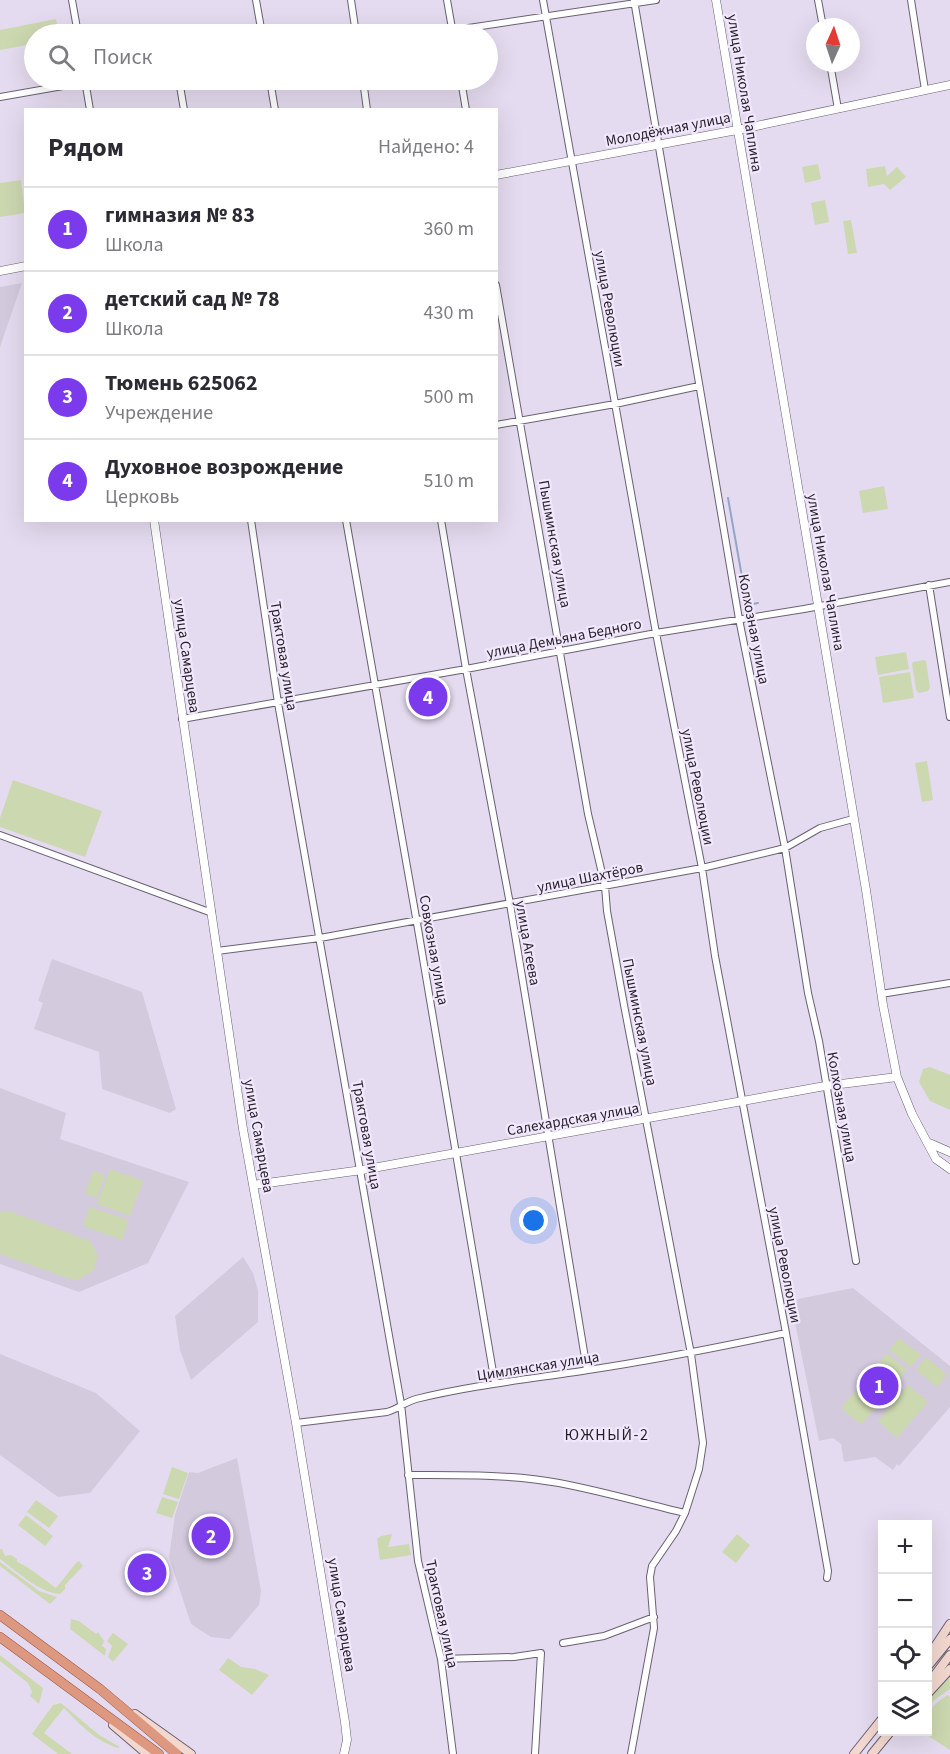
<!DOCTYPE html>
<html lang="ru">
<meta charset="utf-8">
<style>
body{margin:0;font-family:"Source Sans 3",sans-serif;background:#f2f2f3;color:#2b2b33}
.controls{position:absolute;right:18px;bottom:18px;display:grid;overflow:hidden;border-radius:0px;box-shadow:0 6px 24px #0002}
.controls button{width:54px;height:54px;display:grid;place-items:center;padding:0;border:0;border-bottom:2px solid #e1e1e2;background:#fff;color:#2b2b33;font:30px sans-serif}
.compass{position:absolute;left:806px;top:18px;width:54px;height:54px;border-radius:50%;background:#fff;box-shadow:0 6px 24px #0002;rotate:3deg}
.you{position:absolute;left:534px;top:1221px;width:21px;height:21px;margin:-15px;border:4px solid #fff;border-radius:50%;background:#1a73e8;box-shadow:0 0 0 9px #1a73e833}
.badge{display:grid;place-items:center;width:39px;height:39px;border-radius:50%;background:#7c3aed;color:#fff;font-size:20px;font-weight:700}
.pin{position:absolute;translate:-50% -50%;border:3px solid #fff;box-shadow:0 2px 6px #0006}
.list{margin:0;padding:0;list-style:none}
h2{display:flex;justify-content:space-between;align-items:center;height:78px;margin:0;padding:0 24px;font-size:26px}
h2 small{font-size:20px;font-weight:400;color:#7c7c81}
.list li{display:grid;grid-template-columns:39px 1fr auto;gap:18px;align-items:center;box-sizing:border-box;height:84px;padding:0 24px;border-top:2px solid #e1e1e2}
.list b{display:block;font-size:22px;white-space:nowrap}
.list p{margin:0;font-size:20px;white-space:nowrap;color:#7c7c81}
.list em{font-size:20px;font-style:normal;color:#7c7c81}
.icon{flex:none;width:33px;height:33px;fill:none;stroke:currentColor;stroke-width:2;stroke-linecap:round;stroke-linejoin:round}
.map{position:relative;flex:none;width:950px;height:1754px;overflow:hidden}
.search{position:absolute;background:#fff;box-shadow:0 6px 24px #0002;left:24px;top:24px;width:474px;height:66px;display:flex;align-items:center;gap:15px;box-sizing:border-box;padding:0 21px;border-radius:33px;color:#7c7c81;font-size:22px}
.panel{position:absolute;background:#fff;box-shadow:0 6px 24px #0002;left:24px;top:108px;width:474px;height:414px;border-radius:0px}
.map>svg:first-child{display:block}
</style>
<div class="map">
<svg width="950" height="1754" viewBox="0 0 950 1754">
<rect width="100%" height="100%" fill="#e5dbf0"/>
<!-- education -->
<path fill="#d4cade" d="M22,283L0,347V287Z
M52,959L142,992L176,1109L170,1113L102,1089L99,1052L34,1029L43,1003L38,1001Z
M0,1088L66,1113L60,1139L189,1182L148,1263L79,1292L0,1264Z
M243,1257L253,1273L258,1291V1322L191,1380L180,1350L175,1316Z
M853,1288L950,1366V1407L899,1466L897,1464L893,1470L875,1457L844,1462L841,1444L833,1438L819,1441L792,1308L798,1299Z
M0,1354L96,1393L140,1431L90,1493L58,1497L0,1455Z
M237,1458L261,1591L259,1605L230,1639L211,1637L191,1624L169,1557L175,1515L189,1472L198,1473Z"/>
<!-- green -->
<path fill="#ccd8b0" d="M56,19L59,34H34V75H33L27,45L0,50V30Z
M818,164L821,179L805,183L802,167Z
M885,166L887,176L897,167L906,177L890,190L884,184L868,187L866,169Z
M21,180L25,213L0,217V183Z
M825,200L829,222L815,225L811,203Z
M851,220L857,253L848,254L843,221Z
M884,486L888,509L863,513L859,491Z
M906,652L909,669L878,675L875,657Z
M924,660L926,661L930,688L928,691L919,693L916,690L912,664L913,662Z
M910,672L914,698L883,703L879,677Z
M927,761L933,800L922,802L915,763Z
M13,780L102,811L85,857L0,827V818Z
M930,1067L950,1075V1110L930,1101L919,1082L923,1069Z
M110,1169L143,1181L130,1216L97,1204Z
M93,1171L105,1175L97,1198L85,1194Z
M90,1207L129,1220L122,1240L83,1226Z
M9,1211L90,1241L98,1255L94,1270L78,1280L70,1279L0,1254V1212Z
M899,1338L921,1355L911,1367L889,1350Z
M887,1353L907,1370L861,1425L841,1408Z
M926,1357L947,1375L937,1387L916,1370Z
M908,1385L928,1402L897,1438L878,1421Z
M172,1467L188,1473L179,1499L163,1494Z
M162,1497L178,1502L172,1518L156,1513Z
M36,1500L58,1516L49,1528L27,1512Z
M26,1515L53,1536L45,1546L18,1525Z
M392,1534L388,1547L409,1544L411,1555L380,1560L377,1539L381,1536Z
M737,1534L750,1545L736,1563L722,1552Z
M0,1549H2L5,1556L11,1555L17,1559V1562C25,1564 49,1583 56,1588L76,1563L79,1561L83,1566L65,1585V1589L60,1594C38,1592 18,1572 0,1559Z
M0,1562L39,1591L57,1597L50,1604L0,1566Z
M71,1619L79,1621L96,1634L98,1632L104,1641L102,1646L106,1649L105,1656L70,1629Z
M113,1633L128,1644L113,1662L108,1657L112,1646L107,1641Z
M0,1655L43,1688L39,1704L30,1696L32,1692L28,1683L0,1661Z
M228,1658L241,1667L255,1669L269,1675L252,1695L219,1670Z
M950,1673V1689L934,1700L928,1709V1701Z
M948,1695L950,1697V1750L922,1732H928C928,1711 930,1706 948,1695Z
M61,1703L99,1735L120,1747L118,1748C97,1742 79,1724 64,1708L44,1733L72,1754H58L32,1734L53,1705Z"/>
<g fill="none" stroke-linecap="round" stroke-linejoin="round">
<!-- stream -->
<path stroke="#92a5c8" stroke-width="2" d="M728,498L747,605L758,603"/>
<defs>
<path id="minor" d="M72,0L78,34
M256,0L262,34
M351,0L356,34
M447,0L453,34
M543,0L656,633L702,868L715,956L786,1333L828,1571L827,1578
M634,0L739,619L785,848L808,993L819,1041L856,1261
M818,0L823,27
M911,0L925,90
M428,34L656,0
M830,63L838,109
M85,80L90,110
M179,80L184,110
M270,80L275,110
M363,80L367,110
M461,80L466,110
M0,97L97,80
M496,285L588,814L605,886L607,911L624,1005L691,1354L703,1443L699,1469L685,1513L676,1531L652,1566L650,1577L654,1628L631,1754
M496,425L615,404L699,386
M251,520L278,703L401,1404L418,1561L441,1659L453,1754
M346,520L418,929L495,1384
M441,520L466,669L510,904L587,1370
M929,585L950,717
M182,719L466,669L656,633L804,609L950,582
M0,835L212,913
M217,951L320,938L702,868L785,848L820,828L853,819
M881,994L950,983
M296,1423L387,1412C398,1409 405,1402 416,1399C472,1385 531,1379 588,1370C655,1360 720,1347 786,1333
M408,1475C459,1475 509,1474 559,1483C601,1491 643,1503 685,1513
M563,1643L604,1636L654,1617
M441,1659L514,1657L541,1653L535,1754"/>
<path id="tertiary" d="M716,0L866,890L883,1005L897,1077L912,1114L936,1159L950,1169
M496,175L737,130L950,85
M0,271L26,266
M154,520L243,1129L296,1423L345,1722L347,1740L344,1754
M929,1143L950,1152
M253,1185L362,1170L825,1086L897,1077"/>
<path id="secondary" d="M928,1657L950,1624
M928,1666L950,1639
M928,1684L950,1655
M928,1693L950,1669
M135,1714L191,1754
M113,1725L147,1754
M854,1754L882,1719
M872,1754L890,1732"/>
<path id="trunk" d="M0,1615L100,1689L177,1754
M0,1637L159,1754"/>
</defs>
<!-- minor casing -->
<use href="#minor" stroke="#696072" stroke-width="8"/>
<!-- tertiary casing -->
<use href="#tertiary" stroke="#696072" stroke-width="9"/>
<!-- secondary casing -->
<use href="#secondary" stroke="#696072" stroke-width="10"/>
<!-- trunk casing -->
<use href="#trunk" stroke="#985d4c" stroke-width="10"/>
<!-- minor -->
<use href="#minor" stroke="#fff" stroke-width="6"/>
<!-- tertiary -->
<use href="#tertiary" stroke="#fff" stroke-width="8"/>
<!-- secondary -->
<use href="#secondary" stroke="#f3d8cf" stroke-width="8"/>
<!-- trunk -->
<use href="#trunk" stroke="#df9880" stroke-width="9"/>
</g>
<g text-anchor="middle" stroke-width="4.5" stroke-linejoin="round" paint-order="stroke">
<!-- street labels -->
<g font-size="15" fill="#231f27" stroke="#f2e8fd">
<text transform="translate(745 93) rotate(81)" y="5">улица Николая Чаплина</text>
<text transform="translate(668 129) rotate(-11)" y="5">Молодёжная улица</text>
<text transform="translate(610 309) rotate(80)" y="5">улица Революции</text>
<text transform="translate(555 544) rotate(80)" y="5">Пышминская улица</text>
<text transform="translate(826 572) rotate(80)" y="5">улица Николая Чаплина</text>
<text transform="translate(754 629) rotate(79)" y="5">Колхозная улица</text>
<text transform="translate(564 638) rotate(-11)" y="5">улица Демьяна Бедного</text>
<text transform="translate(187 656) rotate(82)" y="5">улица Самарцева</text>
<text transform="translate(284 656) rotate(81)" y="5">Трактовая улица</text>
<text transform="translate(698 787) rotate(79)" y="5">улица Революции</text>
<text transform="translate(590 877) rotate(-11)" y="5">улица Шахтёров</text>
<text transform="translate(528 943) rotate(80)" y="5">улица Агеева</text>
<text transform="translate(434 950) rotate(80)" y="5">Совхозная улица</text>
<text transform="translate(640 1022) rotate(79)" y="5">Пышминская улица</text>
<text transform="translate(842 1107) rotate(80)" y="5">Колхозная улица</text>
<text transform="translate(573 1119) rotate(-10)" y="5">Салехардская улица</text>
<text transform="translate(367 1135) rotate(80)" y="5">Трактовая улица</text>
<text transform="translate(259 1136) rotate(80)" y="5">улица Самарцева</text>
<text transform="translate(785 1265) rotate(79)" y="5">улица Революции</text>
<text transform="translate(538 1366) rotate(-9)" y="5">Цимлянская улица</text>
<text transform="translate(442 1614) rotate(78)" y="5">Трактовая улица</text>
<text transform="translate(342 1615) rotate(81)" y="5">улица Самарцева</text>
</g>
<!-- neighbourhood labels -->
<g font-size="16" letter-spacing="1.5" fill="#231f27" stroke="#f2e8fd">
<text x="607" y="1440">ЮЖНЫЙ-2</text>
</g>
</g>
</svg>
<div class="controls">
<button>+</button>
<button>−</button>
<button><svg class="icon" aria-label="locate" viewBox="0 0 24 24"><circle cx="12" cy="12" r="6"/><path d="M12 2v4M12 18v4M2 12h4M18 12h4"/></svg></button>
<button><svg class="icon" aria-label="layers" viewBox="0 0 24 24"><path d="M12 4l9 5-9 5-9-5zM3 14l9 5 9-5"/></svg></button>
</div>
<svg class="compass" viewBox="-18 -18 36 36"><path d="M0-13l5 13h-10z" fill="#e53935"/><path d="M0 13l5-13h-10z" fill="#7c7c81"/></svg>
<div class="you"></div>
<div class="pin badge" style="left:879px;top:1386px">1</div>
<div class="pin badge" style="left:211px;top:1536px">2</div>
<div class="pin badge" style="left:147px;top:1573px">3</div>
<div class="pin badge" style="left:428px;top:697px">4</div>
<div class="search"><svg class="icon" aria-label="search" viewBox="0 0 24 24"><circle cx="10" cy="10" r="6"/><path d="M15 15l6 6"/></svg>Поиск</div>
<section class="panel">
<h2>Рядом<small>Найдено: 4</small></h2>
<ul class="list">
<li><span class="badge">1</span><div><b>гимназия № 83</b><p>Школа</p></div><em>360 m</em></li>
<li><span class="badge">2</span><div><b>детский сад № 78</b><p>Школа</p></div><em>430 m</em></li>
<li><span class="badge">3</span><div><b>Тюмень 625062</b><p>Учреждение</p></div><em>500 m</em></li>
<li><span class="badge">4</span><div><b>Духовное возрождение</b><p>Церковь</p></div><em>510 m</em></li>
</ul>
</section>
</div>
